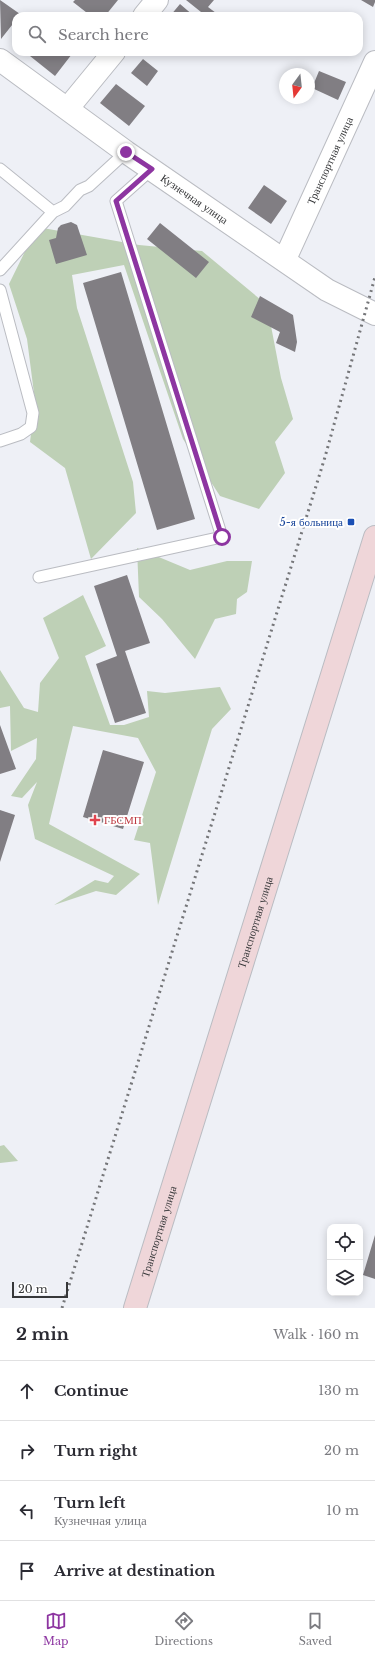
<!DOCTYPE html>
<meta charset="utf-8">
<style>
body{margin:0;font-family:"Libre Baskerville",serif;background:#f7f7f7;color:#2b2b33}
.controls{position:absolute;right:12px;bottom:12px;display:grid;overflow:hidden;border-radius:8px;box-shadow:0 2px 10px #0003}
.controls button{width:36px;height:36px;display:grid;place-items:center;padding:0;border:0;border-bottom:1px solid #e1e1e2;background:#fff;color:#2b2b33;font:20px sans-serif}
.compass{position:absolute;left:279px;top:68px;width:36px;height:36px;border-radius:50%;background:#fff;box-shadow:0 2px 10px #0003;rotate:195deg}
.scale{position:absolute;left:12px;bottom:10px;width:56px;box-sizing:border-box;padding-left:4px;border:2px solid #363739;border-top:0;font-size:11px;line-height:14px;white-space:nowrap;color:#363739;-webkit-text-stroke:3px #fff;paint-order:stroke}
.stop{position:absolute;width:12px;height:12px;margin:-9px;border:3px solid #8d35a1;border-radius:50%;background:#fff}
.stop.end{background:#8d35a1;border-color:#fff;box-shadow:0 1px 4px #0008}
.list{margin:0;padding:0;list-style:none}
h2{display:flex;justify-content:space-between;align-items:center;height:52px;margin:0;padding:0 16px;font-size:17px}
h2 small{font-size:13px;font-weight:400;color:#7c7c81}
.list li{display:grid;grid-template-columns:26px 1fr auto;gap:12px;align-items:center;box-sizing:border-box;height:60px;padding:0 16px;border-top:1px solid #e1e1e2}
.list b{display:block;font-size:15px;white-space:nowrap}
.list p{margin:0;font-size:13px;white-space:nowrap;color:#7c7c81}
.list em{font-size:13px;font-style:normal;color:#7c7c81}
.icon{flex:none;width:22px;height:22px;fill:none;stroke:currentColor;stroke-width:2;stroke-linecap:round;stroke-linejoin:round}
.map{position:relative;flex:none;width:375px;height:1308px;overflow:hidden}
.search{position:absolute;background:#fff;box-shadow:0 2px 10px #0003;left:12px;right:12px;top:12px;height:44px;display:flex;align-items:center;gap:10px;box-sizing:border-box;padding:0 14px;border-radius:12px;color:#7c7c81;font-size:15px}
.sheet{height:292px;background:#fff}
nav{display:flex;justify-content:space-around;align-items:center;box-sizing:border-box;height:56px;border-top:1px solid #e1e1e2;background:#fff;font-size:11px;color:#7c7c81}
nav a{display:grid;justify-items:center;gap:2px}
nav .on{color:#8d35a1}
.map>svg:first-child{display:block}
</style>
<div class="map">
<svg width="375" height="1308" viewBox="0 0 375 1308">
<rect width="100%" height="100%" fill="#eef0f6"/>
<!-- green -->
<path fill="#bed0b6" d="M37,227L139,245L202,251L267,305L281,378L293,419L275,442L285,473L259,509L220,496L183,439L124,265L72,275L77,308L133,482L136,513L91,559L65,468L30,442L35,401L27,339L9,284Z
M137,548L190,570L227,561H252L247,592L237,599L236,614L215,619L195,659L162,619L139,597Z
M83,595L106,646L85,656L110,725H124L149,717L147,691L165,693L220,687L231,709L212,729L158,905L150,843L134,840L156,772L138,738L73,726L49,824L140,874L116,895L96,891L54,905L95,880L108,883L114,876L35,839L28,805L37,782L22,798L11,796L36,759L37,738L11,751L10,706L0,708V670L24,708L38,712L40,683L59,658L43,618Z
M4,1145L18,1161L0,1163V1146Z"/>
<!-- building -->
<path fill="#817e83" d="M0,0L20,14L16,16V20L1,39Z
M75,0H118L105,16H91L73,2Z
M186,0H214L208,7L220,16H206Z
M361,0H375V2L373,7Z
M180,4L194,16H170Z
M25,52H70L72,54L55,76Z
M143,59L158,71L147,86L131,73Z
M319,71L346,82L338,100L312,88Z
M116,84L145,106L129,126L100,103Z
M264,185L287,201L271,224L248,208Z
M71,222L77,225L87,255L56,264L49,240L56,238L58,228L61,225Z
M160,223L209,262L196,278L147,239Z
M121,272L195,519L157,530L83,283Z
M260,296L293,315L297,342L295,352L276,343L280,332L251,317Z
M127,575L150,643L125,651L146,713L115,723L96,664L117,656L94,586Z
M0,725L16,769L0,774Z
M103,750L144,762L123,829L83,817Z
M0,810L15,815L0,862Z
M375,1235V1279L363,1275Z"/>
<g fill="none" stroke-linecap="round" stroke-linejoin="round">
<defs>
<path id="service" d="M0,169L53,212
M0,270L53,212L65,206L80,190L89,186L126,152
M0,290L33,413L31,427L21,434L0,441
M39,577L222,537L116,201L152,169"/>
<g id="minor">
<path d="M144,16L157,0"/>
<path d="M68,108L114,52"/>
<path id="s1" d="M285,259L375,62"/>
</g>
<g id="tertiary">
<path id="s2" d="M0,60L126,152L327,290L375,314"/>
</g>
<g id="secondary">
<path id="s3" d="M135,1308L375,537"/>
</g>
</defs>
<!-- service casing -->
<use href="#service" stroke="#babcc2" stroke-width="13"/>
<!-- minor casing -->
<use href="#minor" stroke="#babcc2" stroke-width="24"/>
<!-- tertiary casing -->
<use href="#tertiary" stroke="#babcc2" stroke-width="24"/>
<!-- secondary casing -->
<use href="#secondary" stroke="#babcc2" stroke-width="24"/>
<!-- service -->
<use href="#service" stroke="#fff" stroke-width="11"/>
<!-- minor -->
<use href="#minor" stroke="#fff" stroke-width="22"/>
<!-- tertiary -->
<use href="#tertiary" stroke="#fff" stroke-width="22"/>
<!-- secondary -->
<use href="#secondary" stroke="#efd6d9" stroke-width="22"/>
<!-- rail -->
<path stroke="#757679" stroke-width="3" stroke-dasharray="2 4" stroke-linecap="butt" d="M62,1308L325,457L375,277"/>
</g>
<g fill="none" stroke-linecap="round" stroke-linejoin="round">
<!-- route -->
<path stroke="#8d35a1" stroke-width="5" d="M126,152L152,169L116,201L222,537"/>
</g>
<!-- markers -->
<rect fill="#1a4fb4" stroke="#fff" stroke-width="1.5" x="347" y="518" width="8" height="8" rx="2"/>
<path fill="#e0444e" stroke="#fff" stroke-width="1.5" d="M93 814h4v4h4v4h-4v4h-4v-4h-4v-4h4z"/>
<g text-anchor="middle" stroke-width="4" stroke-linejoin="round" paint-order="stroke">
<!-- street labels -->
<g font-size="11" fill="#363739" stroke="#fff">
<text dy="4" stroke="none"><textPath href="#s1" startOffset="108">Транспортная улица</textPath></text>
<text dy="4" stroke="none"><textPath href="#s2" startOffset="239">Кузнечная улица</textPath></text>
<text dy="4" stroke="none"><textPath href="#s3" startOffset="404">Транспортная улица</textPath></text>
<text dy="4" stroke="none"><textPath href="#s3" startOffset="80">Транспортная улица</textPath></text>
</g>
<!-- transit labels -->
<g font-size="11" fill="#164399" stroke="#fff" text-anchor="end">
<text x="343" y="526">5-я больница</text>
</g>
<!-- health labels -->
<g font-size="11" fill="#be3a42" stroke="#fff" text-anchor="start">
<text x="104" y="824">ГБСМП</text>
</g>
</g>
</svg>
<div class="controls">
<button><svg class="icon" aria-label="locate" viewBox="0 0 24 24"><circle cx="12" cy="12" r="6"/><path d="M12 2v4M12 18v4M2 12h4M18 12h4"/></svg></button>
<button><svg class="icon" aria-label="layers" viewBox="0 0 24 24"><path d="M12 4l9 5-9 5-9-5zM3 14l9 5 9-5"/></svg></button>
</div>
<svg class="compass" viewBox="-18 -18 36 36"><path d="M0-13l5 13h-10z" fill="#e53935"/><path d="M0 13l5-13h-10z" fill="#7c7c81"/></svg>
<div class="scale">20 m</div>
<div class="stop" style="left:222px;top:537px"></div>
<div class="stop end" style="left:126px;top:152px"></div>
<div class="search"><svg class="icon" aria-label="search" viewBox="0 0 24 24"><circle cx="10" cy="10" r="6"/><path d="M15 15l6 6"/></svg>Search here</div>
</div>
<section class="sheet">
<h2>2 min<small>Walk · 160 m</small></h2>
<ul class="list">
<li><svg class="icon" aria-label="ahead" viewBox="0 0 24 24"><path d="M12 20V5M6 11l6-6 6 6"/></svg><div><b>Continue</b></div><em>130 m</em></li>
<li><svg class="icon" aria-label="right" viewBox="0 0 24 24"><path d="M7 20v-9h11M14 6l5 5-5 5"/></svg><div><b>Turn right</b></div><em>20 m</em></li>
<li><svg class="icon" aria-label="left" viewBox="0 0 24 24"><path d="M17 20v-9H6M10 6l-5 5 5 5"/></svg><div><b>Turn left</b><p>Кузнечная улица</p></div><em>10 m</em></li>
<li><svg class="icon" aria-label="arrive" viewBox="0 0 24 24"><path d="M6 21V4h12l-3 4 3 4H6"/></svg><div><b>Arrive at destination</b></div></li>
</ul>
</section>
<nav>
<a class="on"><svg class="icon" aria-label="map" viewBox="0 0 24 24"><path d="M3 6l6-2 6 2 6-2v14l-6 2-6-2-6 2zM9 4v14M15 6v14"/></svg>Map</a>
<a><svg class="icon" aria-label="directions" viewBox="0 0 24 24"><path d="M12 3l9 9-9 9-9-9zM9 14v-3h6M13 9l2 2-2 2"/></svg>Directions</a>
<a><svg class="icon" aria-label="saved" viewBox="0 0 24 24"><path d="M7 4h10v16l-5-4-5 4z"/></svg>Saved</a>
</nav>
